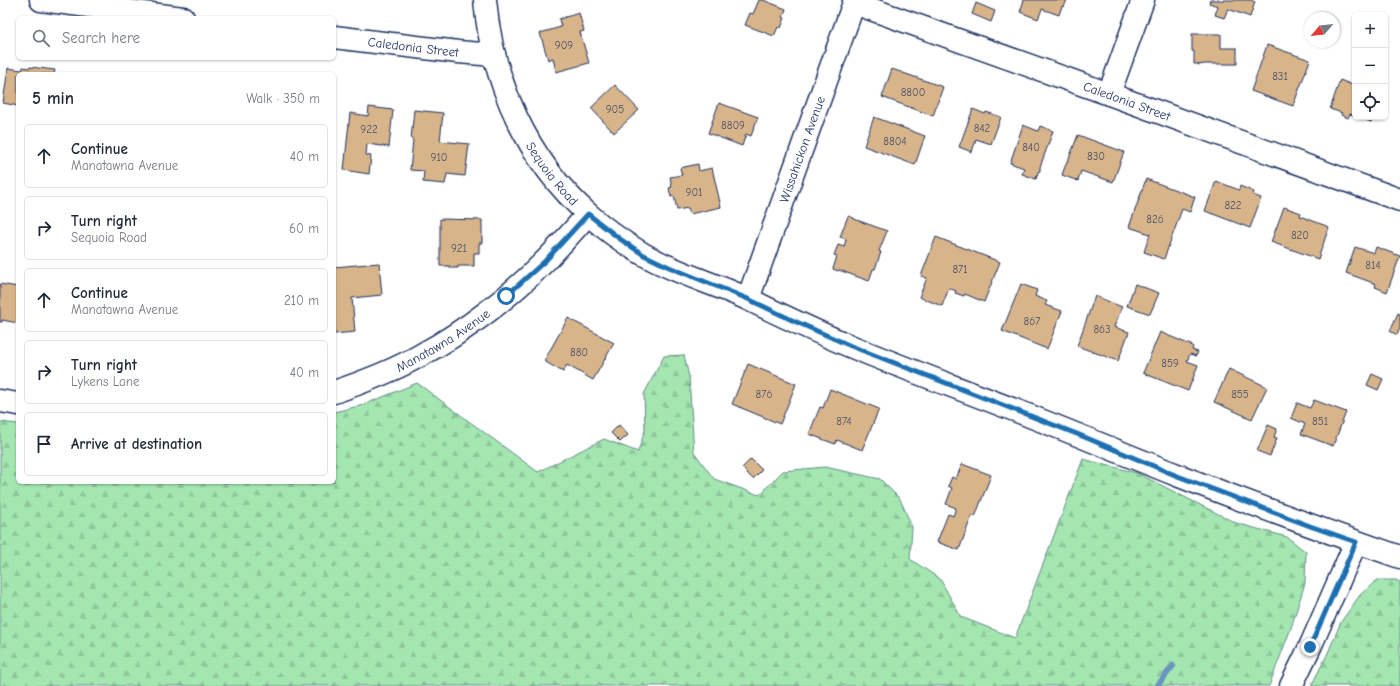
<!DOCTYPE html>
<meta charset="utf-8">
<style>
body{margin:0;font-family:"Comic Neue",sans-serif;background:#f2f2f3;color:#1f2937}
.controls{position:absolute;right:12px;top:12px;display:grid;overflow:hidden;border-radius:6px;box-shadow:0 1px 3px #0004}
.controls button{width:36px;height:36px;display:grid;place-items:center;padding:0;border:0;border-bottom:1px solid #e0e1e3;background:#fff;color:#1f2937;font:20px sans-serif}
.compass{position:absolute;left:1304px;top:12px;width:36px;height:36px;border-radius:50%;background:#fff;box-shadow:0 1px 3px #0004;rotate:242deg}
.stop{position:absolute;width:12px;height:12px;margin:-9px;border:3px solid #1f6fb2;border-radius:50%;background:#fff}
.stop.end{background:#1f6fb2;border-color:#fff;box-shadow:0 1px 4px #0008}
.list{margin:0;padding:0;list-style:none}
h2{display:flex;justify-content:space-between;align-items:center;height:52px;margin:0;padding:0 16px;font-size:17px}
h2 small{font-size:13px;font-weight:400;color:#747a83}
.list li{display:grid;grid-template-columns:26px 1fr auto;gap:12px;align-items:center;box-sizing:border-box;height:64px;margin:0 8px 8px;padding:0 8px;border:1px solid #e0e1e3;border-radius:6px}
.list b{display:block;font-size:15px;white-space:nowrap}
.list p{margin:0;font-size:13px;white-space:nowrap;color:#747a83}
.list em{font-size:13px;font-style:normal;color:#747a83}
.icon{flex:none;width:22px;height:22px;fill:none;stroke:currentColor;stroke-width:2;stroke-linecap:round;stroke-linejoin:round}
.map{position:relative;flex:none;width:1400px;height:686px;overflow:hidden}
.search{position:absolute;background:#fff;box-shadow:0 1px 3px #0004;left:16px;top:16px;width:320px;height:44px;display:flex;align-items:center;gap:10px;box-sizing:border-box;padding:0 14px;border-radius:6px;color:#747a83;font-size:15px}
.panel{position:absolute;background:#fff;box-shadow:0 1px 3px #0004;left:16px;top:72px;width:320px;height:412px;border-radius:6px}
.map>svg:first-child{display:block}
</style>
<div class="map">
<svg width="1400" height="686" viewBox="0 0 1400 686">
<defs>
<pattern id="forest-firs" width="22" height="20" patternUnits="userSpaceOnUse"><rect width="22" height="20" fill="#a4e6b0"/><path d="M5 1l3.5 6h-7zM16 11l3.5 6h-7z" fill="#8dc69a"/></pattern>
</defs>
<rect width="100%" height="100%" fill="#fff"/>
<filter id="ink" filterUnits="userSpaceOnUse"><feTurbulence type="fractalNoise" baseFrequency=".025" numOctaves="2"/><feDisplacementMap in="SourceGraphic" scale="8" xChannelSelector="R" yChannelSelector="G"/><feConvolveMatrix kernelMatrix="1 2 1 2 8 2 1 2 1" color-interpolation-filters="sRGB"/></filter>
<g filter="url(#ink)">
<!-- forest -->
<path fill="url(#forest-firs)" stroke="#608a87" d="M684,355L689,377L694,452L714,479L759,495L783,471L825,467L880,479L900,499L912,527L910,559L940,579L961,617L1015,638L1083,459L1137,473L1236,523L1287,537L1306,552L1305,583L1291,628L1269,686H0V422L18,424V482H334V412L363,405L417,383L538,472L604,439L638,452L645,430L644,394L664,356Z
M1377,580H1396L1400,582V686H1311L1327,655L1341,622L1360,595Z"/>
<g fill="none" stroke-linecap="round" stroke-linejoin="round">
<!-- stream -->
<path stroke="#6994be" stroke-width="6" d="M1157,686L1173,666"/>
</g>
<!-- building -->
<path fill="#d8b48a" stroke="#1b2f5e" d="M759,0H763L786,9L783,17L785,18L781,28L778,27L774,36L745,25L750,13L753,14Z
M1024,0H1067L1064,7L1062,6L1059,15L1042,9L1038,19L1020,12Z
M1210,0H1251L1255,2L1250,17L1228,9L1224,18L1215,15L1218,6L1209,3Z
M976,3L995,11L991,22L972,14Z
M579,13L584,31L580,32L589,63L556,72L553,58L548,60L540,33L561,27L559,19Z
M1192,34H1221V48H1237V64H1204L1199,65L1198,64H1194V51H1192Z
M1267,45L1310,60L1293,106L1251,91Z
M23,67L30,68V67L55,70L54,74H18V106L3,103L8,68L22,70Z
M892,69L943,87L933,116L882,97Z
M1340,80L1355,86V116L1350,114L1348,118L1341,115L1342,113L1330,109Z
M615,85L639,110L614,133L591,108Z
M719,103L758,117L751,136L746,134L742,146L708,133Z
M369,107L393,110L389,147L367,144L366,155L371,156L369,174L344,170L350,113L368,116Z
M973,109L985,114L986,112L1001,117L991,144L976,139L972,152L959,147Z
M414,110L443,113L440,141L469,144L465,176L447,174L445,184L423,182L424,171L410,170L413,140L411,139Z
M874,117L925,136L915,165L864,146Z
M1357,117H1373L1371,122Z
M1023,125L1038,131L1040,126L1053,131L1040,167V171L1038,172L1036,179L1022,174L1024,168L1010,163Z
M1078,135L1124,152L1113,182L1081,171L1078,181L1062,175L1067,161H1068Z
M698,164L699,171L712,168L721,207L690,214L688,208L677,210L674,196L671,197L669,188L672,187L670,177L682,175L680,168Z
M1146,179L1195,197L1190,212L1182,209L1164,259L1144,252L1150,234L1129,227Z
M1216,181L1239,190L1240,186L1254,192L1253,195L1261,198L1250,228L1205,211Z
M1284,207L1301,213L1300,216L1329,227L1318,259L1271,242Z
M848,216L854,218V219L887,231L879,251L881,252L875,269H873L869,281L839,270L838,271L833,269L837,256L834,255L838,245L844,247L846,239L840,237Z
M440,219L482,220V243H479V253H474V266H458V268H450V266H440Z
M936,237L1000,262L984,302L965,294L964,296L955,293L956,291L949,288L942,306L919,297L927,278L921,276Z
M1355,247L1374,253L1376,247L1400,256L1387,292L1375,287L1376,284L1346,273Z
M379,263L382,295L352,298L355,332L334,334V267Z
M0,284L18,287V323L2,320V322H0Z
M1021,284L1037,290L1035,296L1047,301L1045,305L1062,311L1047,349L1002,331Z
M1135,284L1159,293L1150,314L1127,306Z
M1095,296L1122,307L1114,327L1129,332L1118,361L1077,346Z
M1398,313L1400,314V328L1397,335L1390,331Z
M568,318L614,343L593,380L567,365L563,372L544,361Z
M1160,332L1193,346L1192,350L1198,352L1196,356L1190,354L1187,361L1198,365L1188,391L1143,373Z
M748,364L796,384L780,424L732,404Z
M1229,369L1267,387L1252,419L1214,402Z
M1372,374L1383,379L1378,390L1367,385Z
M830,389L879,409L862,450L837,440L835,444L809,434L820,407L823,408Z
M1314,400L1346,412L1333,446L1301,434L1305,424L1291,418L1297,403L1310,408Z
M619,425L628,435L620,442L611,433Z
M1268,425L1277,429L1274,437L1277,438L1270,456L1257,451Z
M751,459L762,470L753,479L742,468Z
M962,464L991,475L975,517L972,515L959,550L937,542L948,514L953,516L956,508L946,504L952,488L948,486L952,477L956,479Z"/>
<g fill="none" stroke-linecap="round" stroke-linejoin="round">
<defs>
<g id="minor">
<path d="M41,0L183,18"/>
<path id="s1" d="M485,0C492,81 527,160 588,214C605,229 624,243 643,254C677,274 717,284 752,301C785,317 817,332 850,346C913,372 977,395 1040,420C1086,438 1131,457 1177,475C1251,504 1325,531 1400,557"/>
<path id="s2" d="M854,3L1109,94L1400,200"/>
<path id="s3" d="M334,37L458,52L494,55"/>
<path d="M1109,94L1143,0"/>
<path id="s4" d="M748,299L855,0"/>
<path id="s5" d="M334,392C364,382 393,371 421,355C464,332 511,296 545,261C560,246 574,230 588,214"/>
<path d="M0,401L18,404"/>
<path d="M1291,686L1310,647L1356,542"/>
</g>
</defs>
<!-- minor casing -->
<use href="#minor" stroke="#1b2f5e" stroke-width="25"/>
<!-- minor -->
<use href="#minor" stroke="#fff" stroke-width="22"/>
</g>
</g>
<g fill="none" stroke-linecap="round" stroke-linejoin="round" filter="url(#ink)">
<!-- route -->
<path stroke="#1f6fb2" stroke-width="5" d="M506,296L545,261L588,214L620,239L644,255L669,267L748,299L792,320L851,346L1082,436L1175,475L1310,526L1356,542L1310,647"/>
</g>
<g text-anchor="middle" stroke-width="3.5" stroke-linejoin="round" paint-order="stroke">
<!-- number labels -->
<g font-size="11" fill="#4a5069">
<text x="564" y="49">909</text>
<text x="1280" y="80">831</text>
<text x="913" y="96">8800</text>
<text x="615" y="113">905</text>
<text x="733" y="129">8809</text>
<text x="982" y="132">842</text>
<text x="369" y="133">922</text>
<text x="895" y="145">8804</text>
<text x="1031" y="151">840</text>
<text x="1096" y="160">830</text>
<text x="439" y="161">910</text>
<text x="694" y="196">901</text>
<text x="1233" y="209">822</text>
<text x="1155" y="223">826</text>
<text x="1300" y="239">820</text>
<text x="459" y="252">921</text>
<text x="1373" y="269">814</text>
<text x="960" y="273">871</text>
<text x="1032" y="325">867</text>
<text x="1102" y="333">863</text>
<text x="579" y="356">880</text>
<text x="1170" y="367">859</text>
<text x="764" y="398">876</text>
<text x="1240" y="398">855</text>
<text x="844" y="425">874</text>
<text x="1320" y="425">851</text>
</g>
<!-- street labels -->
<g font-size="13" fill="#1b2f5e" stroke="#fff">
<text dy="5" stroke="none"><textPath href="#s3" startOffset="80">Caledonia Street</textPath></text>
<text dy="5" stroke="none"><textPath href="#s2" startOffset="290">Caledonia Street</textPath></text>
<text dy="5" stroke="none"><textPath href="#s4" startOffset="159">Wissahickon Avenue</textPath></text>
<text dy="5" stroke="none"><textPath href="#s1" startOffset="189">Sequoia Road</textPath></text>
<text dy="5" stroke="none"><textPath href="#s5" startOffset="121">Manatawna Avenue</textPath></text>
</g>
</g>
</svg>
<div class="controls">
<button>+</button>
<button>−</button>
<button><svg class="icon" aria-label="locate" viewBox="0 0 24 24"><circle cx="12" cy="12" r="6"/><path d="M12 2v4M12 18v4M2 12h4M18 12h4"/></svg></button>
</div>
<svg class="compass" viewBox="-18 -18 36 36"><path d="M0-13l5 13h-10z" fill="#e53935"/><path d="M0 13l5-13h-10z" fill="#747a83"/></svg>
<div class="stop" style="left:506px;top:296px"></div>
<div class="stop end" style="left:1310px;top:647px"></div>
<div class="search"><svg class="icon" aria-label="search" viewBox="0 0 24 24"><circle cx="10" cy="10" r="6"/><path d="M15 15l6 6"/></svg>Search here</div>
<section class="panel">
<h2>5 min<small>Walk · 350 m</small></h2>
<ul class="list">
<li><svg class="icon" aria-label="ahead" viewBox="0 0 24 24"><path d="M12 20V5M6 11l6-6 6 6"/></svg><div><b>Continue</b><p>Manatawna Avenue</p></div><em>40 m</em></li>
<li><svg class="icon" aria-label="right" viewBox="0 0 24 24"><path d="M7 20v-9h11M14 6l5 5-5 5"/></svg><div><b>Turn right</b><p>Sequoia Road</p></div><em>60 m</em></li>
<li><svg class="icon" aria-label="ahead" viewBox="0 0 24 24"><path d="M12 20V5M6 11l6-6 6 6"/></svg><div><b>Continue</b><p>Manatawna Avenue</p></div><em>210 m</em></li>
<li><svg class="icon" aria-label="right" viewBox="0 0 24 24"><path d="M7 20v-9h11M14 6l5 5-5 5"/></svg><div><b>Turn right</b><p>Lykens Lane</p></div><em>40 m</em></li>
<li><svg class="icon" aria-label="arrive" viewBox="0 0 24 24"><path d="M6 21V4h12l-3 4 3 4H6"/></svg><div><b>Arrive at destination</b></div></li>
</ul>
</section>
</div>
